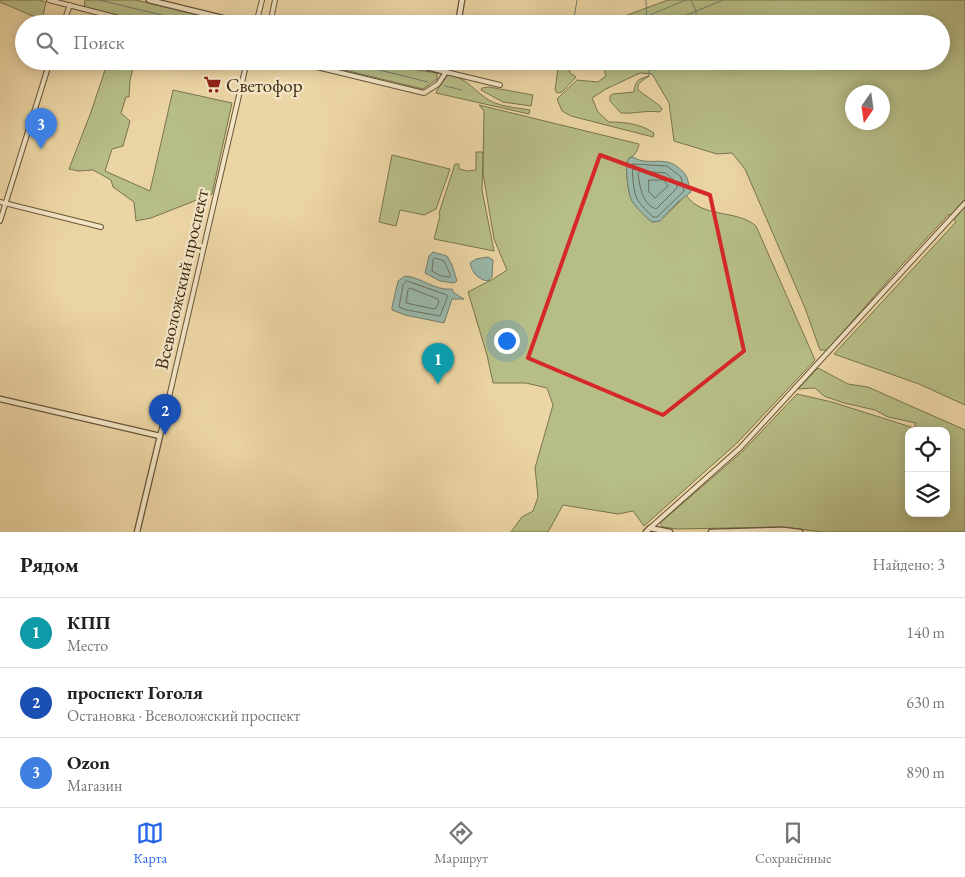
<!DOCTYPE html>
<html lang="ru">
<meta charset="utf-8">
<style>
body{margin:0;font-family:"EB Garamond",serif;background:#f6f6f6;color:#222}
.controls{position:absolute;right:15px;bottom:15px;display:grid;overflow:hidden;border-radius:10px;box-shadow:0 2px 12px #0003}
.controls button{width:45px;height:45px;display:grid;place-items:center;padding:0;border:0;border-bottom:1px solid #e0e0e0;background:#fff;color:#222;font:25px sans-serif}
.compass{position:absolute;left:845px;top:85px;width:45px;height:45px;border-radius:50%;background:#fff;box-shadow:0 2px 12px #0003;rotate:193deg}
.you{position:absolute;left:506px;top:340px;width:18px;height:18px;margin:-12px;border:4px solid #fff;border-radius:50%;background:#1a73e8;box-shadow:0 0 0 8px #1a73e833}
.badge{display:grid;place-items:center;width:32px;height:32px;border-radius:50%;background:#2563eb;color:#fff;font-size:16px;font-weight:700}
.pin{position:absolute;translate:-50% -41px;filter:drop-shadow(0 1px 2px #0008)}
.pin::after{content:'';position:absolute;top:26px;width:18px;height:15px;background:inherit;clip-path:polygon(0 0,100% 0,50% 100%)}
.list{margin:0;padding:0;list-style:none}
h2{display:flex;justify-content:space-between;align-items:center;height:65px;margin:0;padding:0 20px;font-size:21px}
h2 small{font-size:16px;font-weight:400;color:#767676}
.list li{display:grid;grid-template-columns:32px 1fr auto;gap:15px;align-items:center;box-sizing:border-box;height:70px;padding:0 20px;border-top:1px solid #e0e0e0}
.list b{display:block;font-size:19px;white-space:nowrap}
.list p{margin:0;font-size:16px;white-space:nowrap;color:#767676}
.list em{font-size:16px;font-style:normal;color:#767676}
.icon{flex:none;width:28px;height:28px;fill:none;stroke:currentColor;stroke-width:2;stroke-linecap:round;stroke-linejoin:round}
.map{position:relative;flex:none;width:965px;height:532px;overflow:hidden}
.search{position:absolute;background:#fff;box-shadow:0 2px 12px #0003;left:15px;right:15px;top:15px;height:55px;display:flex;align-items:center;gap:12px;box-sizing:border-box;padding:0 18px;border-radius:28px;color:#767676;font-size:19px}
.sheet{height:275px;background:#fff}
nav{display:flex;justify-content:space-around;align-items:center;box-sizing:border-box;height:70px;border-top:1px solid #e0e0e0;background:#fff;font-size:14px;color:#767676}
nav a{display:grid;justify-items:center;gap:2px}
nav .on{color:#2563eb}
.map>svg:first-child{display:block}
</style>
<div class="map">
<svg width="965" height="532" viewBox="0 0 965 532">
<rect width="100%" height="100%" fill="#ecd5a4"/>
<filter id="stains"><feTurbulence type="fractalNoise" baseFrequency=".004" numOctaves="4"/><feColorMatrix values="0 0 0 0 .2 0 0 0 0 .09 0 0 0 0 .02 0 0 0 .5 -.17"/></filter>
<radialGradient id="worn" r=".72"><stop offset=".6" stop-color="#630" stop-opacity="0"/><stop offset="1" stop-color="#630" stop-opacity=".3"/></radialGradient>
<!-- green -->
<path fill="#b7bd86" stroke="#79744e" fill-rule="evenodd" d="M0,0H39L46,2L42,20L0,2Z
M85,0H136L236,24H152L84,7Z
M668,0H965V405L919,384L834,354L956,222L949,214L900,267L827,350H820L805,308L745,169L732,153L717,154L674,141L669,103L652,74L640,73L606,89L592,98L598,112L609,122C625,122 641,124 654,133L653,137L571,116L562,111L557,99L577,80L598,82L606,76L604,69L594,61H941V24H603ZM852,92H882V122H852Z
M108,61H135L130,80L129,97H126L121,113L130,121L123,146L112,149L105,171L150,191L173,90L232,103L212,194L151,218L136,221L134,202L113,187L111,180L93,170L79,171L69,169L91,112Z
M307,61H388L405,65L411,69L437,73V79L423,89Z
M559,61H590L587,64H568L570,73L576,77L562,92L557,93L555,90Z
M448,75C467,76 477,96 495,103C505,107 518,108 530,110L529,114L436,93L437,90Z
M649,76L643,80L638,85V90L660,106L662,109L660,112C646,110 634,114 621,113L610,101V96L613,94L634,92C635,81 638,79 649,76Z
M489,87L533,95L531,106L503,102L481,90L482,88Z
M479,105L639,144C638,150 635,156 629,158C624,165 628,193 632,201C637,209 645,216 652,222L660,221L686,195C702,219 737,209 756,226L815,360L738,442L644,526L633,511L618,514L563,505L548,532H511L522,517L533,511L538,497L535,468L553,405L547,388L526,383H493L487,355L468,292L493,279L507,270L494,239L483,173L484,111Z
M476,152H483L482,190L494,251L434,239L440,216L439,213L455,164H459V169L467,171L476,170Z
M392,155L450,169L436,209L424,215L400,210L396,226L379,222Z
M818,368L848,384L868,387L965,430V532H822L783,527L677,529L663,527L660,523L742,452L797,394L832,402L914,428L916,423L888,417L875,410L844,403L824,396L815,388L798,389ZM909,431H946V513H909Z"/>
<!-- water -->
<path fill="#99b8ab" stroke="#737f6f" d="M633,157C650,168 667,152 684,173C689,178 688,186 691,192L678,202L660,221L652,222C645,216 637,209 632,201C628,194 624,164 629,158Z
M433,252L447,256L452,265L457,281L454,283L440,281L425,273L429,256Z
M488,257L493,260L492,277L488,281C478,280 472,272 470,263L476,259Z
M405,276C421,277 435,291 452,289L454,293L464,299H452L444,323L405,315L392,310V307L398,281Z"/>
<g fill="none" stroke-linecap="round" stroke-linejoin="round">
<!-- shore -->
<path stroke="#6a7160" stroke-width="1" d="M633,164L667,166L681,177L684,191L657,217H653C648,212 641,206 637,199C634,194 631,170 633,164Z
M641,171L666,173L677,183V188L656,209C642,204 640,187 638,174Z
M649,180H664L668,186L655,198L649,192Z
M435,258L444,261L450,274V277L441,276L432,271L433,260Z
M407,281L447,295V298L440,316L407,310L399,307L403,285Z
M410,288L438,299L439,302L436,308L434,309L406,303L408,290Z"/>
<!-- stream -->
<path stroke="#737f6f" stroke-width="1" d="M99,0L199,24
M646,0L647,24
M691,0L696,11V24
M573,24L577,0
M628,24L686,0
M665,24L723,0
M343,61L428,82
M649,61V76
M563,64V61
M445,86L462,90"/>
<defs>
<path id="minor" d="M49,0L142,24
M63,24L70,5
M256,24L262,0
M270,24L275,0
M292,61L424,93L438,84L446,72L500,85
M0,202L101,227
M0,221L50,61
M160,436L247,61
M650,528L740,448L965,203"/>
<path id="tertiary" d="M149,0L247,24
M458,24L462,0
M404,61L446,72L449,61
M0,399L160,436L137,532
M646,532L650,528L670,532
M711,532L783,530L800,532"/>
</defs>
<!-- minor casing -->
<use href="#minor" stroke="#67553a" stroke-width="6"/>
<!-- tertiary casing -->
<use href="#tertiary" stroke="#67553a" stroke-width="7"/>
<!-- minor -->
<use href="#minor" stroke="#f3e4c4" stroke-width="4"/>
<!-- tertiary -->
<use href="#tertiary" stroke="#f3e4c4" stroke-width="4.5"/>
</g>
<!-- marked area -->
<path fill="none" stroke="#d62828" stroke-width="4" stroke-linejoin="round" d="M600,155L710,195L744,351L663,415L528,358Z"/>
<!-- icons -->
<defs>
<symbol id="supermarket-bare" viewBox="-9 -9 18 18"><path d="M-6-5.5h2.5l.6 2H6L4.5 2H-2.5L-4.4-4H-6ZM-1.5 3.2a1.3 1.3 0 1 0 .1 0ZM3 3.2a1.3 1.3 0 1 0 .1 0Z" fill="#8f2418" stroke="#f3e4c4" stroke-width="2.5" paint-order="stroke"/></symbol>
</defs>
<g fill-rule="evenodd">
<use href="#supermarket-bare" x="200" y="72" width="25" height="25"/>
</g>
<g text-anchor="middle" stroke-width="5" stroke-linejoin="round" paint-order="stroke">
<!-- poi labels -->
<g font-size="19" fill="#3b2a16" stroke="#f3e4c4" text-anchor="start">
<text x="226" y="92">Светофор</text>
</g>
<!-- street labels -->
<g font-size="19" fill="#3b2a16" stroke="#f3e4c4">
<text transform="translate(181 279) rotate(-77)" y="7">Всеволожский проспект</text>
</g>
</g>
<rect width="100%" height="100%" filter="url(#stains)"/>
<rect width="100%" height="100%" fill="url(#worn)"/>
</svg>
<div class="controls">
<button><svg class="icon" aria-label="locate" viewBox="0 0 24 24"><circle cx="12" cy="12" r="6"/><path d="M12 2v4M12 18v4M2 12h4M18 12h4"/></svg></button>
<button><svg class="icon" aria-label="layers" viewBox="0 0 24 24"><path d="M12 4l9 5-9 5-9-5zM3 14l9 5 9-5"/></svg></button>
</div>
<svg class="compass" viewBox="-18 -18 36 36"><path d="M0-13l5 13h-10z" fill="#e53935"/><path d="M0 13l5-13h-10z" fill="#767676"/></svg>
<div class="you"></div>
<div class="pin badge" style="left:438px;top:384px;background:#0f9aa8">1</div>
<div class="pin badge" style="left:165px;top:435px;background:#1a4fb4">2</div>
<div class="pin badge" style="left:41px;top:149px;background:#3f7fe0">3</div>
<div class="search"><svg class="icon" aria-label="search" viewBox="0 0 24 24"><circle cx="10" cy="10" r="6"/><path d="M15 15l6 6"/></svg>Поиск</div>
</div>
<section class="sheet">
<h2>Рядом<small>Найдено: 3</small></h2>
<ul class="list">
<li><span class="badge" style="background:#0f9aa8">1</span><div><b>КПП</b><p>Место</p></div><em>140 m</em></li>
<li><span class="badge" style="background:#1a4fb4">2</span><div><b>проспект Гоголя</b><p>Остановка · Всеволожский проспект</p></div><em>630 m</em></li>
<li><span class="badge" style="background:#3f7fe0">3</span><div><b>Ozon</b><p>Магазин</p></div><em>890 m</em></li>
</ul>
</section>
<nav>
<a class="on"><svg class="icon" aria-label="map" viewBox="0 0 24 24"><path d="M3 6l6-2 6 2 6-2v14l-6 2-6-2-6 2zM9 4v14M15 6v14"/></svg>Карта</a>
<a><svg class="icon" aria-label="directions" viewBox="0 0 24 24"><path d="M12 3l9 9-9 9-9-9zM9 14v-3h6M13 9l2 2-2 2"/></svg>Маршрут</a>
<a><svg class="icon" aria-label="saved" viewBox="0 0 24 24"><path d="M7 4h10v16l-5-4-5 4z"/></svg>Сохранённые</a>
</nav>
